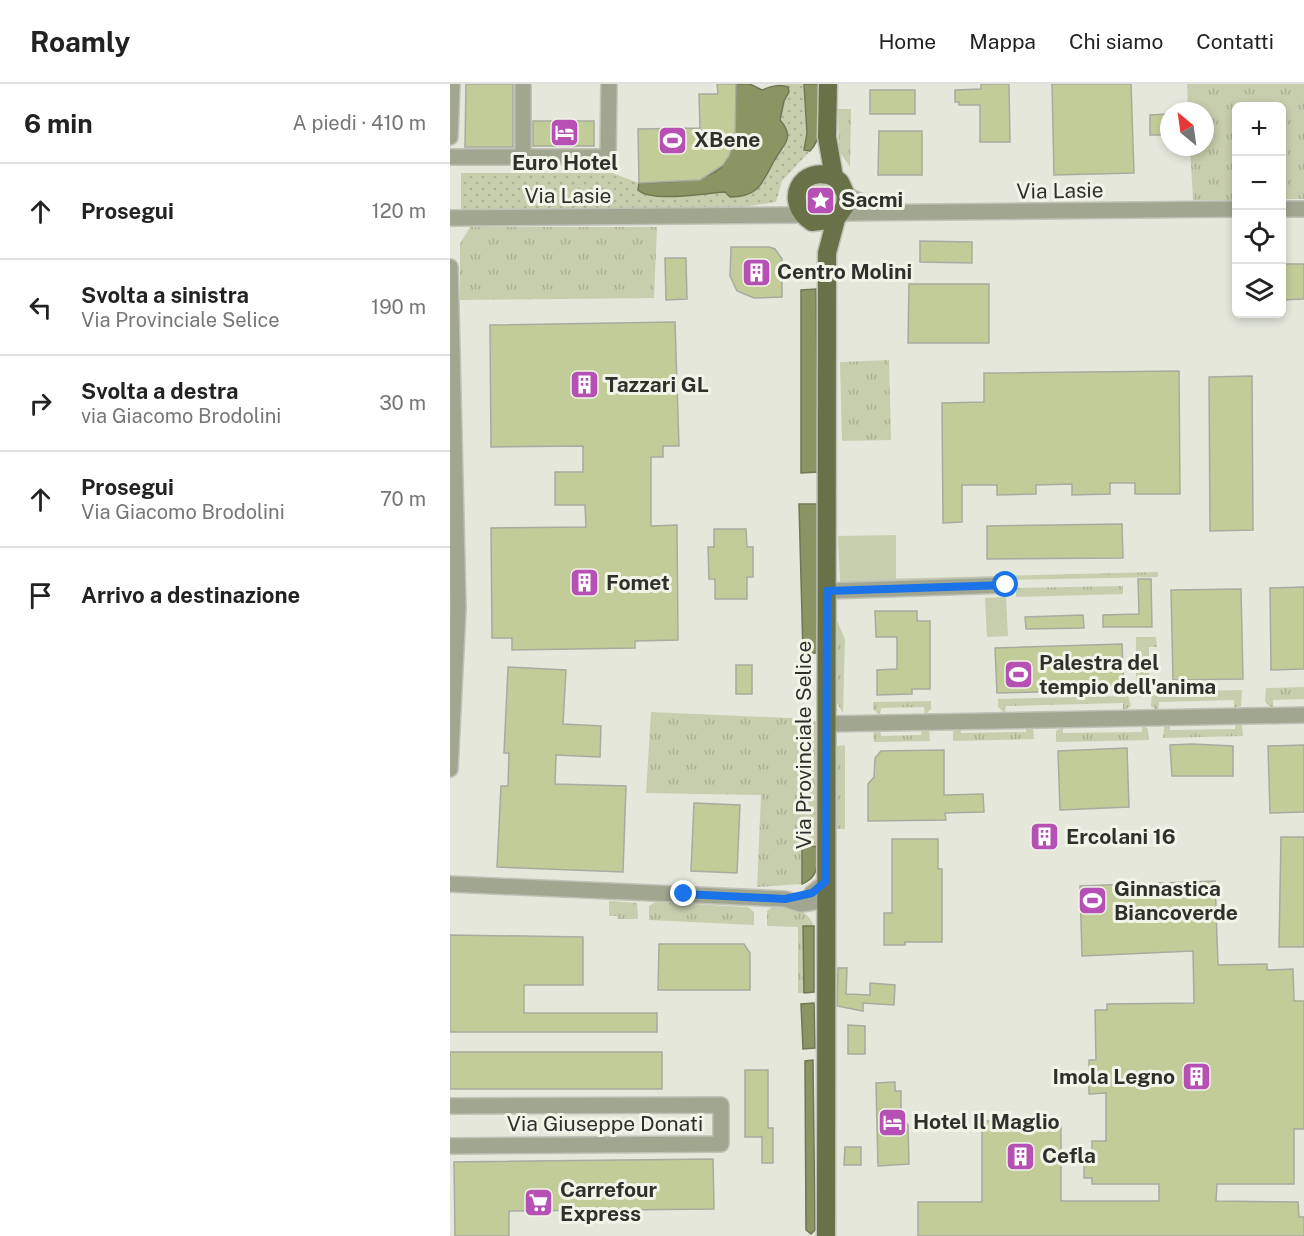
<!DOCTYPE html>
<html lang="it">
<meta charset="utf-8">
<style>
body{margin:0;font-family:"Public Sans",sans-serif;background:#f2f2f2;color:#222}
.controls{position:absolute;right:18px;top:18px;display:grid;overflow:hidden;border-radius:9px;box-shadow:0 3px 9px #0003}
.controls button{width:54px;height:54px;display:grid;place-items:center;padding:0;border:0;border-bottom:2px solid #e0e0e0;background:#fff;color:#222;font:30px sans-serif}
.compass{position:absolute;left:710px;top:18px;width:54px;height:54px;border-radius:50%;background:#fff;box-shadow:0 3px 9px #0003;rotate:331deg}
.stop{position:absolute;width:18px;height:18px;margin:-14px;border:4px solid #1a73e8;border-radius:50%;background:#fff}
.stop.end{background:#1a73e8;border-color:#fff;box-shadow:0 2px 6px #0008}
.list{margin:0;padding:0;list-style:none}
h2{display:flex;justify-content:space-between;align-items:center;height:78px;margin:0;padding:0 24px;font-size:26px}
h2 small{font-size:20px;font-weight:400;color:#767676}
.list li{display:grid;grid-template-columns:39px 1fr auto;gap:18px;align-items:center;box-sizing:border-box;height:96px;padding:0 24px;border-top:2px solid #e0e0e0}
.list b{display:block;font-size:22px;white-space:nowrap}
.list p{margin:0;font-size:20px;white-space:nowrap;color:#767676}
.list em{font-size:20px;font-style:normal;color:#767676}
.icon{flex:none;width:33px;height:33px;fill:none;stroke:currentColor;stroke-width:2;stroke-linecap:round;stroke-linejoin:round}
.map{position:relative;flex:none;width:854px;height:1152px;overflow:hidden}
header{display:flex;align-items:center;gap:36px;box-sizing:border-box;height:84px;padding:0 30px;background:#fff;border-bottom:2px solid #e0e0e0}
header strong{font-size:28px}
nav{display:flex;gap:33px;margin-inline-start:auto;font-size:21px}
main{display:flex}
aside{flex:1;background:#fff}
.map>svg:first-child{display:block}
</style>
<header>
<strong>Roamly</strong>
<nav><a>Home</a><a>Mappa</a><a>Chi siamo</a><a>Contatti</a></nav>
</header>
<main>
<aside>
<h2>6 min<small>A piedi · 410 m</small></h2>
<ul class="list">
<li><svg class="icon" aria-label="ahead" viewBox="0 0 24 24"><path d="M12 20V5M6 11l6-6 6 6"/></svg><div><b>Prosegui</b></div><em>120 m</em></li>
<li><svg class="icon" aria-label="left" viewBox="0 0 24 24"><path d="M17 20v-9H6M10 6l-5 5 5 5"/></svg><div><b>Svolta a sinistra</b><p>Via Provinciale Selice</p></div><em>190 m</em></li>
<li><svg class="icon" aria-label="right" viewBox="0 0 24 24"><path d="M7 20v-9h11M14 6l5 5-5 5"/></svg><div><b>Svolta a destra</b><p>via Giacomo Brodolini</p></div><em>30 m</em></li>
<li><svg class="icon" aria-label="ahead" viewBox="0 0 24 24"><path d="M12 20V5M6 11l6-6 6 6"/></svg><div><b>Prosegui</b><p>Via Giacomo Brodolini</p></div><em>70 m</em></li>
<li><svg class="icon" aria-label="arrive" viewBox="0 0 24 24"><path d="M6 21V4h12l-3 4 3 4H6"/></svg><div><b>Arrivo a destinazione</b></div></li>
</ul>
</aside>
<div class="map">
<svg width="854" height="1152" viewBox="0 0 854 1152">
<defs>
<pattern id="grass-tufts" width="24" height="20" patternUnits="userSpaceOnUse" patternTransform="scale(1.5)"><rect width="24" height="20" fill="#c7cead"/><path d="M3 7l-1-3M5 7V3M7 7l1-3M15 17l-1-3M17 17v-4M19 17l1-3" fill="none" stroke="#abb195"/></pattern>
<pattern id="garden-dots" width="8" height="8" patternUnits="userSpaceOnUse" patternTransform="scale(1.5)"><rect width="8" height="8" fill="#c7cead"/><path d="M2 2h.1M6 6h.1" fill="none" stroke="#abb195" stroke-width="1.8" stroke-linecap="round"/></pattern>
</defs>
<rect width="100%" height="100%" fill="#e4e7da"/>
<!-- grass -->
<path fill="url(#grass-tufts)" d="M737,0H854V115H832V22H786V116H743L740,63H755V27H738Z
M388,25H401L400,83L389,67Z
M356 113a13 13 0 1 1 26 0a13 13 0 1 1-26 0Z
M20,143H207L204,214L10,216V160Z
M439,276L441,356L392,357L390,278Z
M708,488V493L390,499V496Z
M673,502V510L566,513V504Z
M385,532L395,555L393,629L387,619Z
M686,553H706L707,563H699V593L690,614L686,605Z
M854,603V615L823,616V625L815,618L816,604Z
M792,606L791,622L784,624V616L709,618L708,627L701,622L702,608Z
M678,612L681,622L673,627V619L556,622L555,629L548,623V615Z
M481,617V625L475,631L474,623L431,624L430,632L423,625V618Z
M201,628L363,635L367,639L368,763L352,762V800L307,803L311,711L196,709Z
M786,637L792,640L793,652L713,654L714,643L720,639V646L785,645Z
M576,641L583,644L584,655L503,657V648L510,642L511,649L576,648Z
M692,641L698,645L699,656L606,658V647L613,642V649L692,648Z
M472,643L479,647L480,657L424,658L423,649L430,644L431,652L471,651Z
M395,661V745H385L387,662Z
M159,817L187,819L188,835H167V832H159Z
M206,818L298,823L304,828V841L199,836V822Z
M322,823C339,824 357,823 364,842H353L354,909H348V843L317,842V827Z"/>
<!-- park -->
<path fill="#c7cead" d="M446,451V495L390,496L388,452Z
M556,513L558,552L537,553L535,514Z"/>
<!-- garden -->
<path fill="url(#garden-dots)" d="M333,0H354L357,49L354,66L360,67L332,97L326,118L287,124L11,125V89H162L189,99L188,106C230,116 272,109 313,99L325,74L334,65V41L330,36L334,17L339,8L338,3Z"/>
<!-- water -->
<path fill="#8b9564" stroke="#6f7753" stroke-width="1.5" d="M286,0H300L312,6C322,2 328,0 338,3L339,8L334,17L330,36C346,54 333,61 324,77C312,99 309,113 280,113L275,108C255,109 202,119 188,106L189,99C281,97 285,91 286,0Z
M354,0H369C369,20 375,52 360,67L354,66L357,49Z
M366,205L368,388L351,389V206Z
M349,420H367V569H353Z
M352,761L368,763C367,779 370,793 352,800Z
M353,842H364V908L354,909Z
M364,919L365,964L353,965L351,920Z
M363,976L365,1146L361,1150L356,1146L355,977Z"/>
<g fill="none" stroke-linecap="round" stroke-linejoin="round">
<!-- stream -->
<path stroke="#6f7753" stroke-width="3" d="M359,601V615"/>
</g>
<!-- building -->
<path fill="#c1cc99" stroke="#a8ab9f" stroke-width="1.5" d="M16,0H63V63H15Z
M267,0H286L285,53L279,72L273,81L250,96L189,99L188,45L250,44L249,10H268Z
M531,0H559L560,58H530V21H509V18H505V6L531,5Z
M602,0H681L684,89L604,91Z
M420,6H465V30H420Z
M719,30V51H700V31Z
M83,37H144V62H83Z
M429,47H472V91H428Z
M470,157L522,158V179L470,178Z
M281,163H319L325,165L332,175V213L304,214L287,207L280,192Z
M215,174H236L237,215L216,216Z
M831,180H854V215L831,216Z
M459,200H539V259H458Z
M225,238L229,362H213V373H201V442L227,441L228,556L185,557V564L62,566V554H42L41,444L136,443L135,421H105V388H133V362L41,363L40,241Z
M729,287L730,410H685V399H660V410L622,411V400L586,401V410L547,411V401H512V438L493,439L492,319L534,318V289Z
M802,292L803,446L760,447L759,293Z
M672,440L673,474L537,475V442Z
M264,445H296L297,463H303V493H297V515H265V495H259L258,463H264Z
M688,495H701L702,543H653V531L689,530Z
M854,503V585L821,586L820,504Z
M791,505L793,595L723,596L721,506Z
M425,527H467V537H480V605H462V610L427,611V586L447,585V553H426Z
M633,531L634,544L576,545L575,533Z
M672,560L674,606L547,609L545,564Z
M286,581H302V610H286Z
M58,583L116,586L113,640L151,642L150,673L106,671L105,700L176,702L173,788L47,783L51,702H58L59,669H54Z
M742,660L783,662V692H722L720,661Z
M854,661V728L820,729L818,662Z
M677,664L679,723L610,726L608,667Z
M494,666V711L533,710L534,728L495,729L496,736L418,737V700L424,693L425,674L431,667Z
M244,719L290,721L287,789L241,787Z
M831,753H854V863H829Z
M442,755H488V785H492V858H455V861H434V829H442Z
M765,797L768,881L817,880V886L843,885L844,917H854V1045H844V1100H767L766,1117L848,1118L849,1133H854V1152H468V1118H532V1037H611V1117H709V1100H642V1094H634V1067H642V1057H656V1009L639,1010V976H646L645,926H657V920L744,919L743,867L632,872L630,802Z
M0,851L133,853V901H74V929H207V948H0Z
M209,860H294L300,869V906H208Z
M388,884H397L396,910L420,911V899L445,901L444,921L413,919V927L387,922Z
M398,941L415,942V970H398Z
M0,968H212V1005H0Z
M295,986H318V1044H323V1079H312V1053H295Z
M445,998V1007H451V1033L458,1041L459,1080L428,1082L426,999Z
M395,1063H411V1081H394Z
M263,1075L264,1125L59,1127V1152H5L4,1078Z"/>
<g fill="none" stroke-linecap="round" stroke-linejoin="round">
<defs>
<path id="minor" d="M0,53L2,0
M0,73H158L159,0
M73,74V0
M396,111L430,126
M832,125H854
M392,129L786,125
M0,134L351,131
M0,183L8,524L0,685
M377,507L556,501
M377,640L854,631
M0,800L335,815L351,820L377,816
M362,809L377,797
M0,1022L271,1021V1060L0,1062"/>
<path id="major" d="M378,0L377,53L384,93L390,98L396,111L395,122L386,135L362,138C332,118 350,80 384,93
M376,1152L377,169L386,135"/>
</defs>
<!-- minor casing -->
<use href="#minor" stroke="#c0c2b7" stroke-width="18"/>
<!-- major casing -->
<use href="#major" stroke="#c0c2b7" stroke-width="21"/>
<!-- minor -->
<use href="#minor" stroke="#a1a690" stroke-width="15"/>
<!-- major -->
<use href="#major" stroke="#697149" stroke-width="18"/>
</g>
<g fill="none" stroke-linecap="round" stroke-linejoin="round">
<!-- route -->
<path stroke="#1a73e8" stroke-width="8" d="M234,810L335,815L362,809L376,797L377,507L556,501"/>
</g>
<!-- icons -->
<defs>
<symbol id="hotel-square" viewBox="-11 -11 22 22"><rect x="-9" y="-9" width="18" height="18" rx="4" fill="#b650b5" stroke="#f1f4e7"/><path d="M-6-4.5h1.5V1H6V5H4.5V3h-9V5H-6ZM-4 0a1.8 1.8 0 1 1 3.6 0ZM.5 0V-2.5h3Q6-2.5 6 0Z" fill="#fff"/></symbol>
<symbol id="stadium-square" viewBox="-11 -11 22 22"><rect x="-9" y="-9" width="18" height="18" rx="4" fill="#b650b5" stroke="#f1f4e7"/><path d="M0-5a6.5 5 0 1 0 0 10a6.5 5 0 1 0 0-10ZM-3.5-1.8h7v3.6h-7Z" fill="#fff"/></symbol>
<symbol id="sight-square" viewBox="-11 -11 22 22"><rect x="-9" y="-9" width="18" height="18" rx="4" fill="#b650b5" stroke="#f1f4e7"/><path d="M0-6L1.8-2.2L6-1.7L2.9 1.2L3.7 5.4L0 3.3L-3.7 5.4L-2.9 1.2L-6-1.7L-1.8-2.2Z" fill="#fff"/></symbol>
<symbol id="building-square" viewBox="-11 -11 22 22"><rect x="-9" y="-9" width="18" height="18" rx="4" fill="#b650b5" stroke="#f1f4e7"/><path d="M-4-6H4V6H1V3H-1V6H-4ZM-2.5-4.3h1.7v1.8h-1.7ZM.8-4.3h1.7v1.8H.8ZM-2.5-1h1.7V.8h-1.7ZM.8-1h1.7V.8H.8Z" fill="#fff"/></symbol>
<symbol id="supermarket-square" viewBox="-11 -11 22 22"><rect x="-9" y="-9" width="18" height="18" rx="4" fill="#b650b5" stroke="#f1f4e7"/><path d="M-6-5.5h2.5l.6 2H6L4.5 2H-2.5L-4.4-4H-6ZM-1.5 3.2a1.3 1.3 0 1 0 .1 0ZM3 3.2a1.3 1.3 0 1 0 .1 0Z" fill="#fff"/></symbol>
</defs>
<g fill-rule="evenodd">
<use href="#hotel-square" x="98" y="32" width="33" height="33"/>
<use href="#stadium-square" x="206" y="40" width="33" height="33"/>
<use href="#sight-square" x="354" y="100" width="33" height="33"/>
<use href="#building-square" x="290" y="172" width="33" height="33"/>
<use href="#building-square" x="118" y="284" width="33" height="33"/>
<use href="#building-square" x="118" y="482" width="33" height="33"/>
<use href="#stadium-square" x="552" y="574" width="33" height="33"/>
<use href="#building-square" x="578" y="736" width="33" height="33"/>
<use href="#stadium-square" x="626" y="800" width="33" height="33"/>
<use href="#building-square" x="730" y="976" width="33" height="33"/>
<use href="#hotel-square" x="426" y="1022" width="33" height="33"/>
<use href="#building-square" x="554" y="1056" width="33" height="33"/>
<use href="#supermarket-square" x="72" y="1102" width="33" height="33"/>
</g>
<g text-anchor="middle" stroke-width="6" stroke-linejoin="round" paint-order="stroke">
<!-- poi labels -->
<g font-size="21" font-weight="bold" fill="#2f302b" stroke="#f1f4e7" text-anchor="start">
<text x="244" y="63">XBene</text>
<text x="115" y="86" text-anchor="middle">Euro Hotel</text>
<text x="391" y="123">Sacmi</text>
<text x="327" y="195">Centro Molini</text>
<text x="155" y="308">Tazzari GL</text>
<text x="156" y="506">Fomet</text>
<text x="589" y="586">Palestra del<tspan x="589" dy="24">tempio dell'anima</tspan></text>
<text x="616" y="760">Ercolani 16</text>
<text x="664" y="812">Ginnastica<tspan x="664" dy="24">Biancoverde</tspan></text>
<text x="725" y="1000" text-anchor="end">Imola Legno</text>
<text x="463" y="1045">Hotel Il Maglio</text>
<text x="592" y="1079">Cefla</text>
<text x="110" y="1113">Carrefour<tspan x="110" dy="24">Express</tspan></text>
</g>
<!-- street labels -->
<g font-size="21" fill="#2f302b" stroke="#f1f4e7">
<text transform="translate(610 107) rotate(-1)" y="7">Via Lasie</text>
<text x="118" y="119">Via Lasie</text>
<text transform="translate(354 661) rotate(-90)" y="7">Via Provinciale Selice</text>
<text x="155" y="1047">Via Giuseppe Donati</text>
</g>
</g>
</svg>
<div class="controls">
<button>+</button>
<button>−</button>
<button><svg class="icon" aria-label="locate" viewBox="0 0 24 24"><circle cx="12" cy="12" r="6"/><path d="M12 2v4M12 18v4M2 12h4M18 12h4"/></svg></button>
<button><svg class="icon" aria-label="layers" viewBox="0 0 24 24"><path d="M12 4l9 5-9 5-9-5zM3 14l9 5 9-5"/></svg></button>
</div>
<svg class="compass" viewBox="-18 -18 36 36"><path d="M0-13l5 13h-10z" fill="#e53935"/><path d="M0 13l5-13h-10z" fill="#767676"/></svg>
<div class="stop" style="left:556px;top:501px"></div>
<div class="stop end" style="left:234px;top:810px"></div>
</div>
</main>
